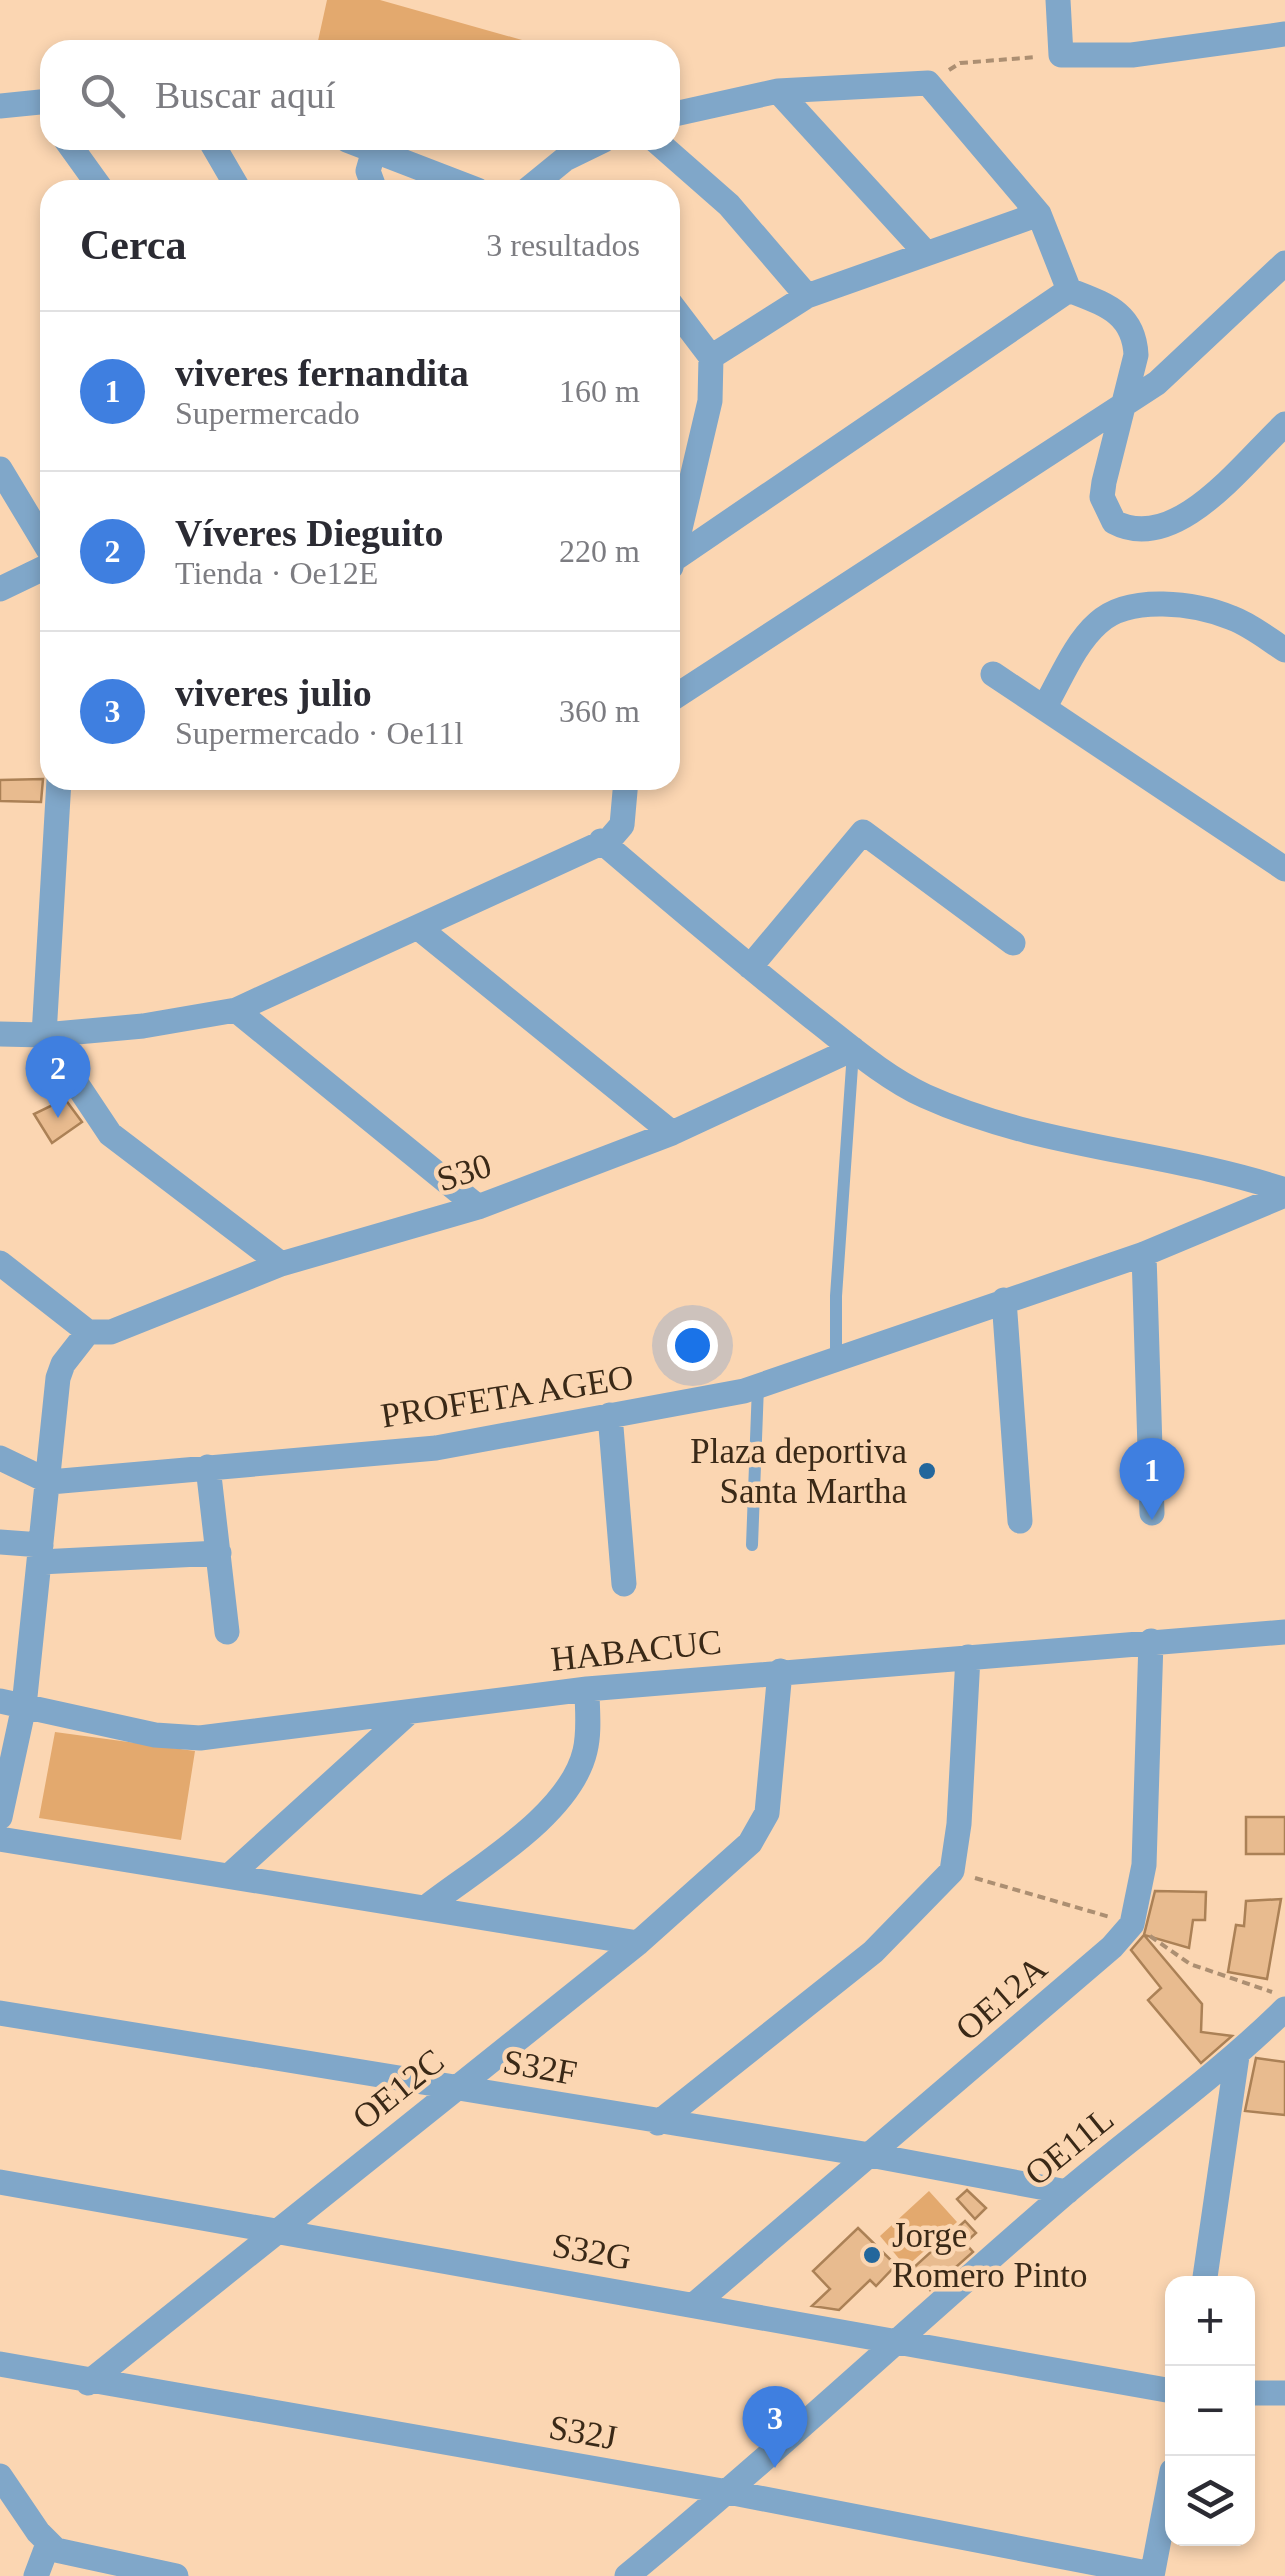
<!DOCTYPE html>
<html lang="es">
<meta charset="utf-8">
<style>
body{margin:0;font-family:Georgia,serif;background:#f2f2f3;color:#2b2b33}
.controls{position:absolute;right:30px;bottom:30px;display:grid;overflow:hidden;border-radius:20px;box-shadow:0 5px 15px #0003}
.controls button{width:90px;height:90px;display:grid;place-items:center;padding:0;border:0;border-bottom:2px solid #e1e1e2;background:#fff;color:#2b2b33;font:50px sans-serif}
.you{position:absolute;left:692px;top:1345px;width:35px;height:35px;margin:-25px;border:8px solid #fff;border-radius:50%;background:#1a73e8;box-shadow:0 0 0 15px #1a73e833}
.badge{display:grid;place-items:center;width:65px;height:65px;border-radius:50%;background:#23679c;color:#fff;font-size:32px;font-weight:700}
.pin{position:absolute;translate:-50% -82px;filter:drop-shadow(0 2px 5px #0008)}
.pin::after{content:'';position:absolute;top:52px;width:35px;height:30px;background:inherit;clip-path:polygon(0 0,100% 0,50% 100%)}
.list{margin:0;padding:0;list-style:none}
h2{display:flex;justify-content:space-between;align-items:center;height:130px;margin:0;padding:0 40px;font-size:42px}
h2 small{font-size:32px;font-weight:400;color:#7c7c81}
.list li{display:grid;grid-template-columns:65px 1fr auto;gap:30px;align-items:center;box-sizing:border-box;height:160px;padding:0 40px;border-top:2px solid #e1e1e2}
.list b{display:block;font-size:38px;white-space:nowrap}
.list p{margin:0;font-size:32px;white-space:nowrap;color:#7c7c81}
.list em{font-size:32px;font-style:normal;color:#7c7c81}
.icon{flex:none;width:55px;height:55px;fill:none;stroke:currentColor;stroke-width:2;stroke-linecap:round;stroke-linejoin:round}
.map{position:relative;flex:none;width:1285px;height:2576px;overflow:hidden}
.search{position:absolute;background:#fff;box-shadow:0 5px 15px #0003;left:40px;top:40px;width:640px;height:110px;display:flex;align-items:center;gap:25px;box-sizing:border-box;padding:0 35px;border-radius:30px;color:#7c7c81;font-size:38px}
.panel{position:absolute;background:#fff;box-shadow:0 5px 15px #0003;left:40px;top:180px;width:640px;height:610px;border-radius:30px}
.map>svg:first-child{display:block}
</style>
<div class="map">
<svg width="1285" height="2576" viewBox="0 0 1285 2576">
<rect width="100%" height="100%" fill="#fbd6b2"/>
<!-- green -->
<path fill="#e3a96e" d="M327,0H380L536,44L534,50H316Z
M55,1732L195,1751L181,1840L39,1818Z
M929,2191L957,2222L906,2267L880,2236Z"/>
<!-- building -->
<path fill="#e8bb8f" stroke="#ab8156" stroke-width="2.5" d="M43,779L41,802L0,801V780Z
M65,1099L82,1122L52,1143L34,1114Z
M1246,1817H1285V1854H1246Z
M1155,1891L1206,1892L1205,1920H1193L1189,1948L1144,1935Z
M1281,1899L1267,1979L1228,1972L1236,1925L1244,1926L1246,1901Z
M1144,1935L1202,2004L1201,2032L1232,2036L1201,2063L1148,2000L1161,1988L1131,1950Z
M1256,2058L1285,2062V2115L1245,2111Z
M967,2190L986,2208L975,2219L957,2199Z
M965,2221L976,2233L965,2243L973,2252L930,2290L912,2269Z
M858,2228L896,2265L876,2286L870,2280L839,2310L812,2306L830,2289L813,2271Z"/>
<g fill="none" stroke-linecap="round" stroke-linejoin="round">
<!-- path -->
<path stroke="#ac8f72" stroke-width="4" stroke-dasharray="8 5" stroke-linecap="butt" d="M949,70L960,63L1037,57
M975,1878L1110,1917
M1150,1936L1190,1964L1272,1992"/>
<!-- lane -->
<path stroke="#80a7c9" stroke-width="12" d="M836,1361V1296L853,1052
M752,1545L758,1386"/>
<!-- street -->
<path stroke="#80a7c9" stroke-width="25" d="M1058,0L1061,55H1132L1285,34
M778,91L926,253
M0,106L50,101
M670,115L778,91L928,83L1039,214L1069,290
M66,140L102,190
M210,140L239,190
M347,140L477,190
M655,140L729,205L807,296
M374,150L368,171L375,190
M527,190L565,159L604,140
M670,303L711,357L710,401L671,567
M711,357L807,296L1039,214
M0,469L50,552
M673,560L1069,290C1104,304 1134,312 1136,355L1104,482L1102,497L1114,522C1176,555 1243,463 1285,424
M0,589L50,565
M993,674L1285,869
M670,700L1157,383L1285,263
M1044,708C1060,681 1074,644 1098,623C1129,594 1196,603 1232,618C1251,625 1268,639 1285,650
M59,780L44,1035L110,1134L281,1264
M601,841C671,901 741,960 812,1017C847,1044 884,1077 925,1096C1040,1148 1167,1151 1285,1190
M420,929L672,1133
M750,967L863,832L1013,943
M236,1010L478,1207
M0,1034L44,1035L143,1026L236,1010L610,839L622,825L626,780
M1144,1254L1152,1513
M0,1263L88,1332
M1004,1300L1020,1521
M88,1332H111L281,1264L478,1207L672,1133L853,1049
M610,1415L624,1584
M0,1458L50,1482
M208,1467L227,1632
M50,1482L436,1448L744,1391L1144,1254L1285,1195
M0,1542L41,1545
M40,1562L219,1553
M0,1701L155,1735L200,1738L587,1689L1285,1632
M0,1817L24,1706L58,1378L63,1364L88,1332
M0,1839L638,1943
M229,1876L406,1715
M428,1906C478,1867 570,1815 585,1751C590,1731 587,1709 587,1689
M0,2013L870,2155L1067,2192
M658,2123L873,1952L952,1871L959,1824L968,1657
M0,2182L1172,2391
M1204,2284L1237,2056
M695,2304L1112,1947L1132,1924L1144,1865L1151,1641
M0,2364L728,2492L1152,2574
M88,2383L638,1943L750,1843L767,1813L780,1671
M1248,2393H1285
M0,2476L38,2532L56,2550L176,2576
M36,2576L48,2544
M627,2576C776,2453 917,2321 1063,2195C1137,2132 1216,2077 1285,2009
M1152,2576L1172,2471"/>
</g>
<!-- markers -->
<g fill="#23679c" stroke="#fbd6b2" stroke-width="4">
<circle cx="927" cy="1471" r="10"/>
<circle cx="872" cy="2255" r="10"/>
</g>
<g text-anchor="middle" stroke-width="9" stroke-linejoin="round" paint-order="stroke">
<!-- street labels -->
<g font-size="35" fill="#3a2917" stroke="#fbd6b2">
<text transform="translate(464 1172) rotate(-18)" y="12">S30</text>
<text transform="translate(507 1396) rotate(-9)" y="12">PROFETA AGEO</text>
<text transform="translate(636 1650) rotate(-6)" y="12">HABACUC</text>
<text transform="translate(1001 1998) rotate(-41)" y="12">OE12A</text>
<text transform="translate(540 2067) rotate(10)" y="12">S32F</text>
<text transform="translate(398 2089) rotate(-39)" y="12">OE12C</text>
<text transform="translate(1069 2146) rotate(-39)" y="12">OE11L</text>
<text transform="translate(592 2251) rotate(10)" y="12">S32G</text>
<text transform="translate(583 2432) rotate(10)" y="12">S32J</text>
</g>
<!-- poi labels -->
<g font-size="35" fill="#3a2917" stroke="#fbd6b2" text-anchor="end">
<text x="907" y="1463">Plaza deportiva<tspan x="907" dy="40">Santa Martha</tspan></text>
<text x="892" y="2247" text-anchor="start">Jorge<tspan x="892" dy="40">Romero Pinto</tspan></text>
</g>
</g>
</svg>
<div class="controls">
<button>+</button>
<button>−</button>
<button><svg class="icon" aria-label="layers" viewBox="0 0 24 24"><path d="M12 4l9 5-9 5-9-5zM3 14l9 5 9-5"/></svg></button>
</div>
<div class="you"></div>
<div class="pin badge" style="left:1152px;top:1520px;background:#3f7fe0">1</div>
<div class="pin badge" style="left:58px;top:1118px;background:#3f7fe0">2</div>
<div class="pin badge" style="left:775px;top:2468px;background:#3f7fe0">3</div>
<div class="search"><svg class="icon" aria-label="search" viewBox="0 0 24 24"><circle cx="10" cy="10" r="6"/><path d="M15 15l6 6"/></svg>Buscar aquí</div>
<section class="panel">
<h2>Cerca<small>3 resultados</small></h2>
<ul class="list">
<li><span class="badge" style="background:#3f7fe0">1</span><div><b>viveres fernandita</b><p>Supermercado</p></div><em>160 m</em></li>
<li><span class="badge" style="background:#3f7fe0">2</span><div><b>Víveres Dieguito</b><p>Tienda · Oe12E</p></div><em>220 m</em></li>
<li><span class="badge" style="background:#3f7fe0">3</span><div><b>viveres julio</b><p>Supermercado · Oe11l</p></div><em>360 m</em></li>
</ul>
</section>
</div>
